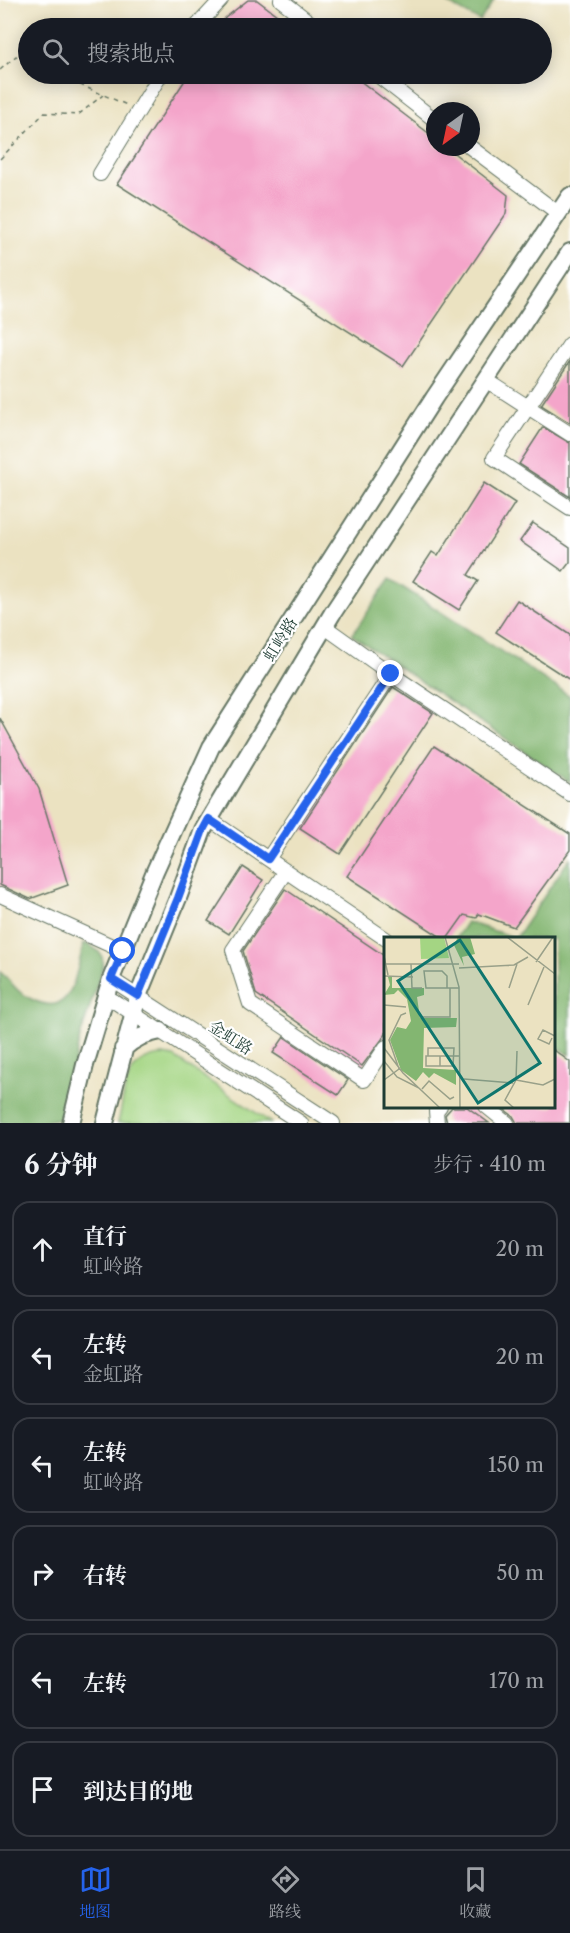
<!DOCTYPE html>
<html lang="zh">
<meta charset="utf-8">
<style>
body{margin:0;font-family:"Libre Caslon Text","Noto Serif SC",serif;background:#242831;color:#f1f3f6}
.compass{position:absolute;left:426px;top:102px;width:54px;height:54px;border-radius:50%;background:#171b24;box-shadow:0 3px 15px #0003;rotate:213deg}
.stop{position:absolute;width:18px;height:18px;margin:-14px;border:4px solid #2563eb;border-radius:50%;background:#fff}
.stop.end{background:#2563eb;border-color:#fff;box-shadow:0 2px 6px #0008}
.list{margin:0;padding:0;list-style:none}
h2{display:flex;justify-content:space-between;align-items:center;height:78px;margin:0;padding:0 24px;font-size:26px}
h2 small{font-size:20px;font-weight:400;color:#9ea1a6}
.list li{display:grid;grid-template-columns:39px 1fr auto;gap:18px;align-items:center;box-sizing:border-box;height:96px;margin:0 12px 12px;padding:0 12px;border:2px solid #363941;border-radius:18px}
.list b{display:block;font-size:22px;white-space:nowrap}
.list p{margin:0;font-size:20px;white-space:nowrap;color:#9ea1a6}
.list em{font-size:20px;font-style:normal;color:#9ea1a6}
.icon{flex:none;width:33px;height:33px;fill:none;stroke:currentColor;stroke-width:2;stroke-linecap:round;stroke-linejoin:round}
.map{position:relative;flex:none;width:570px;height:1123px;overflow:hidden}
.search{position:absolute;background:#171b24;box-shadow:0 3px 15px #0003;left:18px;right:18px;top:18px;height:66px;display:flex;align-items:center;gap:15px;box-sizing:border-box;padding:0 21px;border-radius:33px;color:#9ea1a6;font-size:22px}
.sheet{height:726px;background:#171b24}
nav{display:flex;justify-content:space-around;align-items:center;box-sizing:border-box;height:84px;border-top:2px solid #363941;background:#171b24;font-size:16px;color:#9ea1a6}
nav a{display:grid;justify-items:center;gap:3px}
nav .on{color:#2563eb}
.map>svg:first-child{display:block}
</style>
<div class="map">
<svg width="570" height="1123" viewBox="0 0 570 1123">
<rect width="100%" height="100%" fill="#fff"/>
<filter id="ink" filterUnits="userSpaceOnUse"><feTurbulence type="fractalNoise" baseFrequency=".0167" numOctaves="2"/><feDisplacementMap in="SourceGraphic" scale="12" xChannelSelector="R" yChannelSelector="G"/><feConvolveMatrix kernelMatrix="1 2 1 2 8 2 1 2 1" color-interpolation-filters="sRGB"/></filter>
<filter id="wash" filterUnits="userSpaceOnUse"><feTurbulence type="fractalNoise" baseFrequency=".008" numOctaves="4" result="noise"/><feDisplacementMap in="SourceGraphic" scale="24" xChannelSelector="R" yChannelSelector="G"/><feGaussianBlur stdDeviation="1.35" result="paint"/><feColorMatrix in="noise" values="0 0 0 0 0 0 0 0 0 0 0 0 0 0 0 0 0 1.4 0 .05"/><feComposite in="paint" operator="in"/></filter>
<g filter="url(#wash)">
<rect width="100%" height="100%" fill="#ebe2c1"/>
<!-- green -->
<path fill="#a4d583" stroke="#62895c" stroke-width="1.5" d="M163,1055L174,1057L271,1123H118C126,1092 123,1058 163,1055Z"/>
<!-- forest -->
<path fill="#83b671" stroke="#517a52" stroke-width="1.5" d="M442,0H494L480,21Z
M390,579L570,696V782L352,635Z
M570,858V1055L554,1044V939L456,938L467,922L516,938Z
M84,943C96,948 104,953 103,966L80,1037L62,1118L34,1123H0V972C9,978 14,989 24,995C73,1025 74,978 84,943Z"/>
<g id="blocks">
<!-- building -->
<path fill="#f4a5ca" d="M248,0H257L294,28H218L225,18Z
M189,74H351L435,138V147H446L508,195L506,214L403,366L117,184Z
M570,361V423L541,405Z
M543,427L570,443V497L519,464Z
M484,483L515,503L468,575L478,581L459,610L413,581L432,552L438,556Z
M533,523L570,548V562L563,571L520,541Z
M517,600L570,635V680L496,632Z
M393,687L433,713L340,854L300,828Z
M0,718L39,789L68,885L30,899L0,885Z
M434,746L570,834V850L514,927L479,914L476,918L464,915L447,939H444L347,876Z
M243,867L263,880L229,934L208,921Z
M285,889L386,957V1034L362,1066L256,994L243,951Z
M284,1037L348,1080L338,1095L273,1053Z
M554,1050L570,1062V1123H517L513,1116L501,1107H554Z
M452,1107H467L489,1123H447L445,1115Z"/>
</g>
</g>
<g filter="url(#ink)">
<use href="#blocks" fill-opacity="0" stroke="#667765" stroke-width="1.5"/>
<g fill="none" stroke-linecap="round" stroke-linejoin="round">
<defs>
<path id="minor" d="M281,0L317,28
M195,28L221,0
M376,74L435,120
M470,147L558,213
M100,174L161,74
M570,344L494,458L570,508
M486,380L570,434
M325,627L391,674
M209,819L386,939
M268,859L391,674L570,794
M286,871L233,950L250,1004L364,1080L386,1047
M0,895L123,951
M111,979L333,1123
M106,996L301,1123
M486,1106L507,1123
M437,1123L436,1111L440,1106"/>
<path id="major" d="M123,1049C135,1038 145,1034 161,1031
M71,1123L85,1065L111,979L155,871L211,747L434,398L570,196
M105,1123L138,996L178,898L203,830L332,614L570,252"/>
</defs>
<!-- minor casing -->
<use href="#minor" stroke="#667765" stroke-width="16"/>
<!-- major casing -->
<use href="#major" stroke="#667765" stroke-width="20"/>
<!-- path -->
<path stroke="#667765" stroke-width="1.5" stroke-dasharray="4.5 4.5" stroke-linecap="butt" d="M0,70L16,56L28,62
M55,74L127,105
M0,159L44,113L78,115L103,95"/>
<!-- minor -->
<use href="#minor" stroke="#fff" stroke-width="14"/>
<!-- major -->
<use href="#major" stroke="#fff" stroke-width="16"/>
</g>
</g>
<g fill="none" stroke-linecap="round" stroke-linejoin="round" filter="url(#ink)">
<!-- route -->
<path stroke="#2563eb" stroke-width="8" d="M123,951L111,979L138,996L178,898L203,830L209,819L268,859L391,674"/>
</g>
<g text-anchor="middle" stroke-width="4.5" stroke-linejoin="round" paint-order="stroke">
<!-- street labels -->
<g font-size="16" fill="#1f3d34" stroke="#fff">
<text transform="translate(280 639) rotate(-58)" y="6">虹岭路</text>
<text transform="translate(231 1037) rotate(33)" y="6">金虹路</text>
</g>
</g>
<!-- overview -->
<g transform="translate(384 937)">
<rect width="171" height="171" fill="#ebe2c1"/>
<path d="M36,0H60L65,21L37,22Z" fill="#a4d583"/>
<path d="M74,0H86L91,17L78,20L80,29L70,8ZM8,39V51H40V58L33,60L36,81H73L72,90L40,91L39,131L72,133V148L50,136L45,141L39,135L32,144L17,133L6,103L13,90L22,92L27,84L23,62L14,53L10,57L0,58L6,48L4,40Z" fill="#83b671"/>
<path fill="none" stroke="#99a089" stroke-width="1.5" d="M61,0L75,50L76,171M123,0L171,37M0,19L4,38M152,25L169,0M0,27H75M27,27L28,51H38M75,31L130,28L144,20M0,39L29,40M63,51V39L58,34H40L42,51H75M125,51L133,27M0,68L22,70M144,68L160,30M37,80H66V51M168,101L165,107L154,102L159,93L171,99M0,111L19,136L56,171M44,119V111H70L69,129H56M56,119V129H42V119H76M0,124L13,140L35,151M80,142L129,146M0,143L15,132L5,103L17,78L22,76M132,143L159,148L171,142M38,152L45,144L66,162L70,160M130,171L121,163L132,143L133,114"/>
<path fill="#0f766e" fill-opacity="0.15" stroke="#0f766e" stroke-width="3" d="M76,3L156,126L94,166L14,44Z"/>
<rect width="171" height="171" fill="none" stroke="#1f3d34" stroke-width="3"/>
</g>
</svg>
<svg class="compass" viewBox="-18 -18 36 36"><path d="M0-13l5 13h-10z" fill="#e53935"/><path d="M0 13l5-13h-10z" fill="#9ea1a6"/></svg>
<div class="stop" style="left:123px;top:951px"></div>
<div class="stop end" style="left:391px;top:674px"></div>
<div class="search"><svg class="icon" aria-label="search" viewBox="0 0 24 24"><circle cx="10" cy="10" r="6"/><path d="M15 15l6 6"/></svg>搜索地点</div>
</div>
<section class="sheet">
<h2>6 分钟<small>步行 · 410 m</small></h2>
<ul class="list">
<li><svg class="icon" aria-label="ahead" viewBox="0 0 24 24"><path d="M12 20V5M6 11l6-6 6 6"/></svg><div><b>直行</b><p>虹岭路</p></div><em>20 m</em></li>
<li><svg class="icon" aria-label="left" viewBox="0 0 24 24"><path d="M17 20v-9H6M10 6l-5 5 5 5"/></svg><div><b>左转</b><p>金虹路</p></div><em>20 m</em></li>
<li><svg class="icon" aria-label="left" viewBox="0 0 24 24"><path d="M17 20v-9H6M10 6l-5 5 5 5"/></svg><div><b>左转</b><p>虹岭路</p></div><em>150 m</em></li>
<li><svg class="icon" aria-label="right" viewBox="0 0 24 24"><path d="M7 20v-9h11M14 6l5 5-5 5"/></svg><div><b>右转</b></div><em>50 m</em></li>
<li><svg class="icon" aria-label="left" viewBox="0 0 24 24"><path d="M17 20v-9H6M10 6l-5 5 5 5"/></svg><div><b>左转</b></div><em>170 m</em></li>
<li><svg class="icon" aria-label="arrive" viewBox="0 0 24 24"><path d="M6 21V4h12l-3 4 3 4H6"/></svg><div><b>到达目的地</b></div></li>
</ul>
</section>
<nav>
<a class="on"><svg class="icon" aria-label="map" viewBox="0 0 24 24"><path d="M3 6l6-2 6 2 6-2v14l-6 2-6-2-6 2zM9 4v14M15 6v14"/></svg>地图</a>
<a><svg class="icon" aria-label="directions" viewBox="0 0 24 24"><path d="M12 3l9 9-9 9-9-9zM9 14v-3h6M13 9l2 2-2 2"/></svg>路线</a>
<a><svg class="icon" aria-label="saved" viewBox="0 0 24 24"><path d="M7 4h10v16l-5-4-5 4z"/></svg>收藏</a>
</nav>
